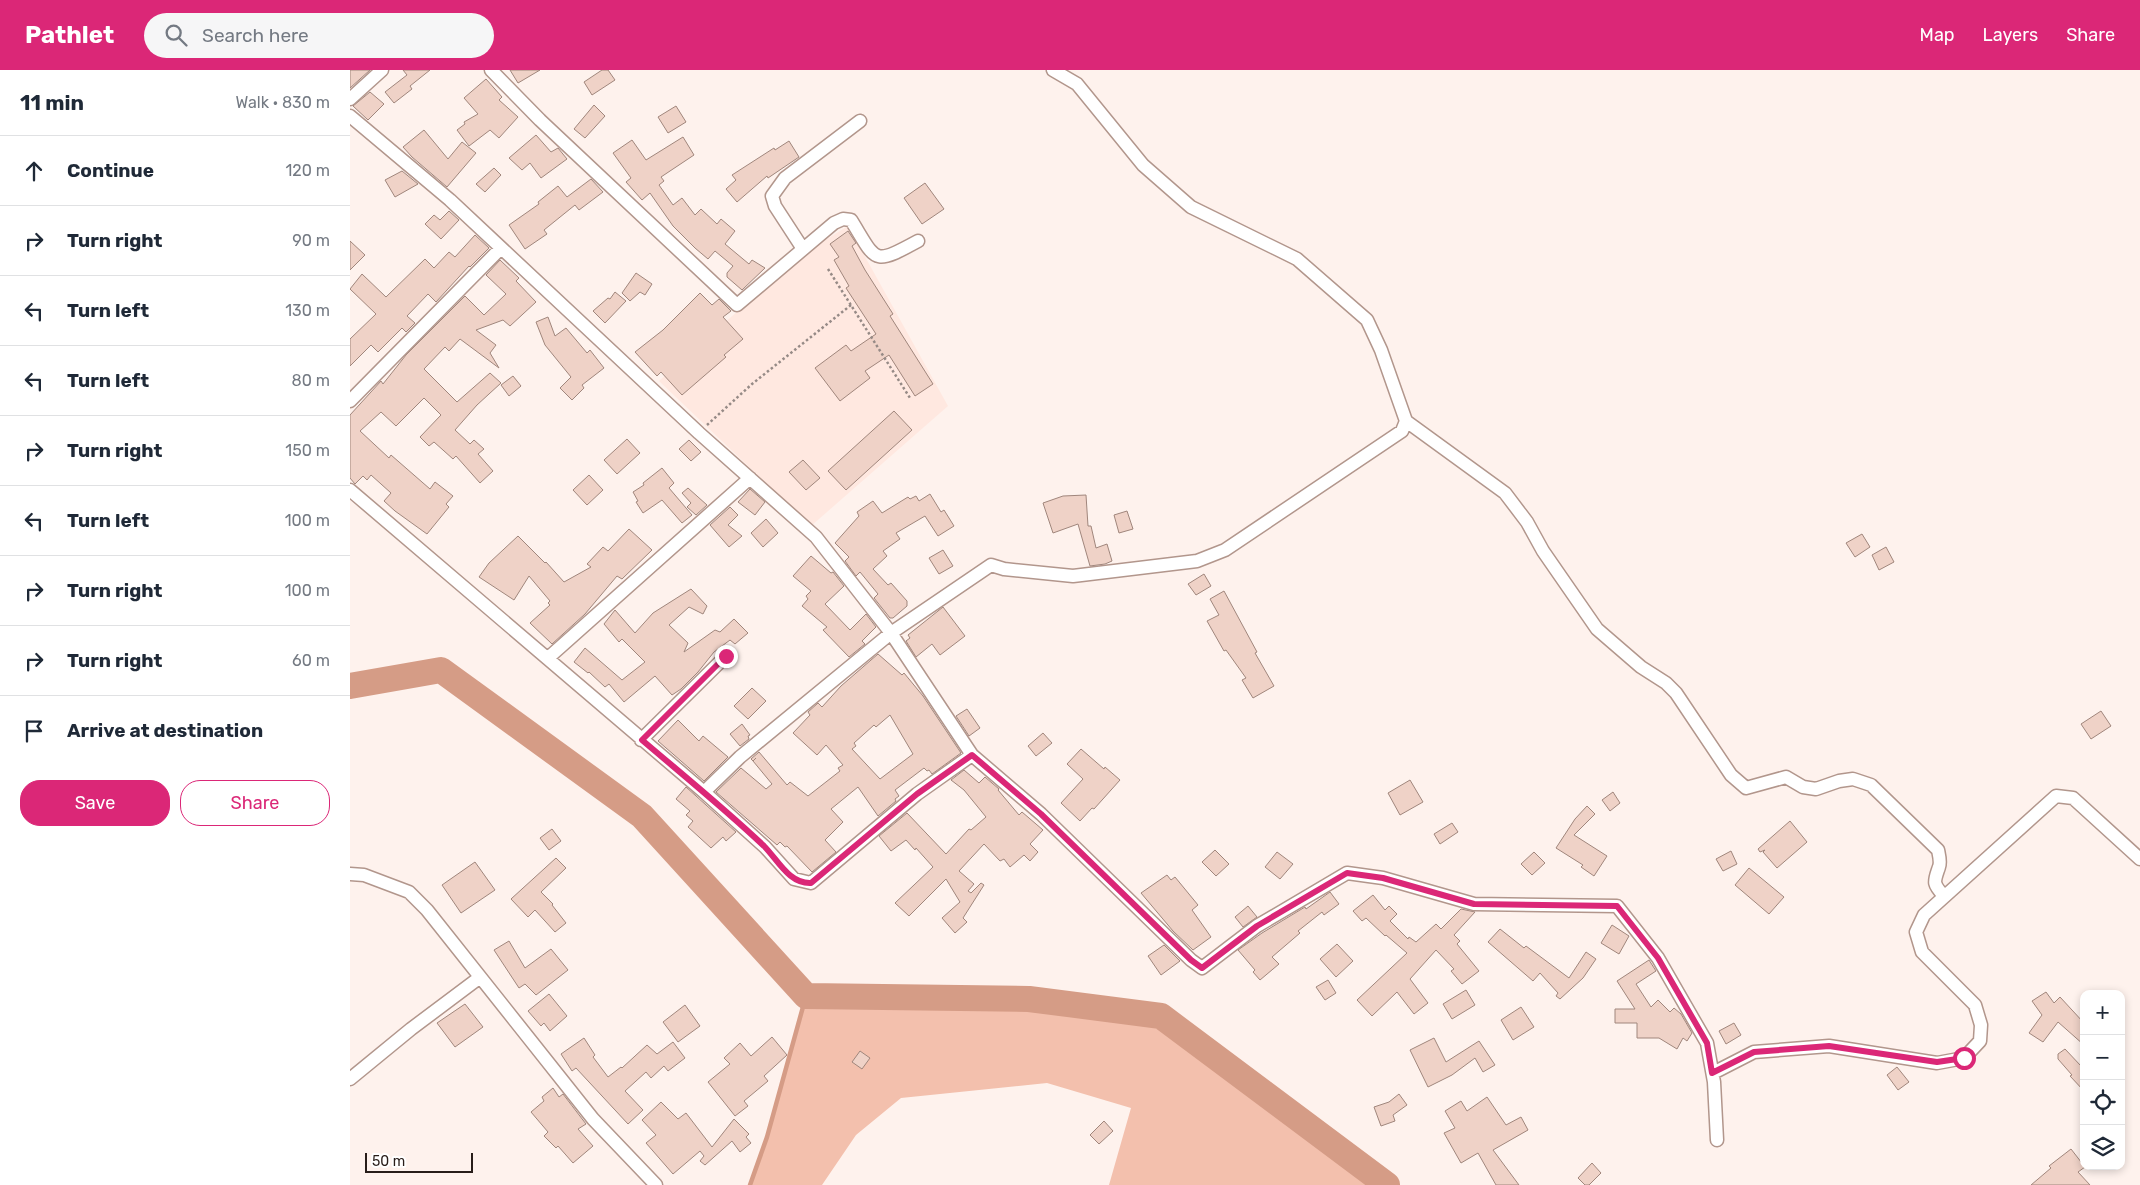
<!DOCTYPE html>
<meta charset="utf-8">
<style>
body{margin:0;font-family:Rubik,sans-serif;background:#f6f6f7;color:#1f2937}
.controls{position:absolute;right:15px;bottom:15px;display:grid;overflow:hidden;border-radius:10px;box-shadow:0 2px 8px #0003}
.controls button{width:45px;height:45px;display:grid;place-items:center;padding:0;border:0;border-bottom:1px solid #e0e1e3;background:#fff;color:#1f2937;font:25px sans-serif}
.scale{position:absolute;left:15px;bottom:12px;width:108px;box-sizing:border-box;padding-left:5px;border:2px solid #281d19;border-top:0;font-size:14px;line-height:18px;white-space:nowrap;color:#281d19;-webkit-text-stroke:4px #fff;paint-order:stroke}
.stop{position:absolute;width:15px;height:15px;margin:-11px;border:4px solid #db2777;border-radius:50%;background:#fff}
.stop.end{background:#db2777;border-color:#fff;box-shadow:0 1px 5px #0008}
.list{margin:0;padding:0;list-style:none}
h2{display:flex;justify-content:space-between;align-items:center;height:65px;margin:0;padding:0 20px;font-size:21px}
h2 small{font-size:16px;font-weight:400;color:#747a83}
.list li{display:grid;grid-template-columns:32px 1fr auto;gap:15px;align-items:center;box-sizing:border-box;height:70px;padding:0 20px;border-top:1px solid #e0e1e3}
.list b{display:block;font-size:19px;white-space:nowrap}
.list em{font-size:16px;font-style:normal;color:#747a83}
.actions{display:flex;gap:10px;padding:15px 20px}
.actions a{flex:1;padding:11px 0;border:1px solid #db2777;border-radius:20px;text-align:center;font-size:18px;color:#db2777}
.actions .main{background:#db2777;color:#fff}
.icon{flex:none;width:28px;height:28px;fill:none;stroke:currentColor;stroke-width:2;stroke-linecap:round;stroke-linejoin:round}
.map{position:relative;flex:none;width:1790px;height:1115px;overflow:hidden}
header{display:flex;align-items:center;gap:30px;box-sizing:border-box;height:70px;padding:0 25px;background:#db2777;color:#fff}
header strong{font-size:24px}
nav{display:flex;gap:28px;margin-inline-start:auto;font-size:18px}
.search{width:350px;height:45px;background:#f6f6f7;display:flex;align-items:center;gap:12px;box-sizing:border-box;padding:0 18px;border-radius:28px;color:#747a83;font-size:19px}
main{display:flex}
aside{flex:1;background:#fff}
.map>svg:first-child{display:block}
</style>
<header>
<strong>Pathlet</strong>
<div class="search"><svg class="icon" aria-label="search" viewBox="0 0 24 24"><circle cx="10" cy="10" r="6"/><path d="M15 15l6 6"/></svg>Search here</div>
<nav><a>Map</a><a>Layers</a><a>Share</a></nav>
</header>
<main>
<aside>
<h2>11 min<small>Walk · 830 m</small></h2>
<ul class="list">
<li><svg class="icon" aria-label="ahead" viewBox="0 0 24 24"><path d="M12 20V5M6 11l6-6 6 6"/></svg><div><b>Continue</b></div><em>120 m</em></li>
<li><svg class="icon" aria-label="right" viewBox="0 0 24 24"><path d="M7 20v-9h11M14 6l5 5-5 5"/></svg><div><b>Turn right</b></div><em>90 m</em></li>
<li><svg class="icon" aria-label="left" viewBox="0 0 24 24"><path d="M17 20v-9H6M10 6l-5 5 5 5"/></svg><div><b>Turn left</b></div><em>130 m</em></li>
<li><svg class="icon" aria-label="left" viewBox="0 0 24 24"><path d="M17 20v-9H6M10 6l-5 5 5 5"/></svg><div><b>Turn left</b></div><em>80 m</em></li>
<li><svg class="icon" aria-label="right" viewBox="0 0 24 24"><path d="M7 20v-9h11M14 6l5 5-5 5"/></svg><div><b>Turn right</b></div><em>150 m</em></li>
<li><svg class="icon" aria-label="left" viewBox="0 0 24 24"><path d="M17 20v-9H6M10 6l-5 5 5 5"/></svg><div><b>Turn left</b></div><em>100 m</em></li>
<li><svg class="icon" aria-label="right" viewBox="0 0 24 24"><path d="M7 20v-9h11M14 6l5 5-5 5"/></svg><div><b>Turn right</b></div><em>100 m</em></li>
<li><svg class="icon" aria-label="right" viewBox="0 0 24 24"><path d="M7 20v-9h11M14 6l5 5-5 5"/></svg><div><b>Turn right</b></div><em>60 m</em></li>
<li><svg class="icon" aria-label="arrive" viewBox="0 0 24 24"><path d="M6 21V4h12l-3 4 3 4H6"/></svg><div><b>Arrive at destination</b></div></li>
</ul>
<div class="actions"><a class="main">Save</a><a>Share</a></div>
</aside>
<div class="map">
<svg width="1790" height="1115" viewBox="0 0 1790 1115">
<rect width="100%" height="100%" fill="#fef2ed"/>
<!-- built -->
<path fill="#ffe8e0" d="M498,156L598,336L461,456L309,311L407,224L472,172Z"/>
<!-- green -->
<path fill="#f3c0ad" d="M456,926L679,929L811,946L1028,1115H759L781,1038L697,1013L551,1028L506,1065L472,1115H400L417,1067Z"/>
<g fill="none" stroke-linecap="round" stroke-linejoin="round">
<!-- stream -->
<path stroke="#d59c86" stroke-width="4.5" d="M400,1115L417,1067L456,926"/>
<!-- river -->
<path stroke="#d59c86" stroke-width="26" d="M0,616L91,600L292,746L456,926L679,929L811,946L1037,1115"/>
</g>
<!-- building -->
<path fill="#efd2c7" stroke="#a0867c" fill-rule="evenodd" d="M0,0H20L0,18Z
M53,0H80L60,16L62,19L44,33L35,22L57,5Z
M160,0H190L168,13Z
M252,0H258L265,10L242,25L234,12Z
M136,9L152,27L149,30L168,47L149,68L140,60L119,76L107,60L115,54L114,52L128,44L114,28Z
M20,22L34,34L18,50L3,36Z
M244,35L255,46L235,68L224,59Z
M326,36L336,52L318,63L308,47Z
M74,60L98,89L112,72L126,83L97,117L62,87L53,77Z
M186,65L201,82L208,78L217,89L191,108L180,93L172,100L159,88Z
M333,67L344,85L311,107L314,111L309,115L323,135L332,128L345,145L351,139L367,154L371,149L385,161L375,174L399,194L402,190L415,198L392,220L377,207V203L383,196L365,181L358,189L345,178L323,156L300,123L292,130L276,112L281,108L263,83L282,70L296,90Z
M439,71L449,87L418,108L417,106L387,132L376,119L386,110L382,105L424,78L425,80Z
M144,98L151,105L135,122L126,114Z
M52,101L68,114L45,127L35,110Z
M241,109L253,122L229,140L225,135L194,160L197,164L175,179L159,155L189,134L188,132L208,116L217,127Z
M575,113L594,139L572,154L554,128Z
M99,141L109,150L91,169L75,154L84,145L90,150Z
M498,161L506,173L502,176L515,200L543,244L540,246L583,314L565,326L539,285L515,301L520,308L490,331L465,298L496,275L501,281L526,264L496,218L499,216L484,190L489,187L480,174Z
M125,165L139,178L120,197L119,196L86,232L78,224L57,246L65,253L56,262L52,258L28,282L21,275L0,296V269L26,244L0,219L12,204L36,227L75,189L84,198L99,182L105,187Z
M0,171L15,185L0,200Z
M150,190L169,208L166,211L186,232L160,256L153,250L126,260L146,275L140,283L149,298L110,269L99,281L95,277L74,299L107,332L140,303L151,313L127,335L105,360L120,374L124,370L134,379L128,384L143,401L130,413L106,386L103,389L84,372L79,376L70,367L91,345L74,328L46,356L31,342L10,361L39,388L41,385L80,419L85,412L103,426L96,434L99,437L77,464L45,441L34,431L41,423L21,405L17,410L13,406L5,414L0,408V345L31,311L33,314L56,285L115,226L134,245L156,224L136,205Z
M286,203L302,214L295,225L290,222L280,231L272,223Z
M265,222L276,231L255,253L243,241L258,228L260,229Z
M350,223L362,235L369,229L381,241L373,247L393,269L374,285L376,287L332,325L311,302L307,306L285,282L313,260Z
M198,247L205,266L216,258L237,283L240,280L254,298L232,315L234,318L222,330L210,318L221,307L195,275L186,252Z
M163,306L171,316L159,326L151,315Z
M544,341L562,360L496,420L478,401Z
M277,369L290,383L267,404L254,390Z
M339,370L351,382L341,391L329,379Z
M453,390L470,408L456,420L439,402Z
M312,398L324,413L319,418L342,445L332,453L312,430L293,443L286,432L288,431L283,422L294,415L293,413Z
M239,405L253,420L237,435L223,420Z
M338,418L357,435L346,445L337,437L341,433L332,423Z
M400,419L415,432L405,445L388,432Z
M580,424L591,442L594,440L604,456L588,466L575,446L546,463L550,469L533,481L537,486L523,499L538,515L541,513L557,531V536L543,548H540L524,528L528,524L510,502L506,506L495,491L499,487L485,473L509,446L507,442L523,431L532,443L558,427L560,429L566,426L569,431Z
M736,425L738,456H741L746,478L757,474L762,491L755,494L740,496L728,454L703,463L693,433L713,426Z
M380,437L388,445L378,455L392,466L379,477L360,455Z
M777,441L783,459L769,463L764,445Z
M416,449L428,463L413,477L401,463Z
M279,459L302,480L272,509L267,506L235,544L202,574L180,553L200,535L198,533L200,531L179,506L164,530L129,507L139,493L168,466L195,493L196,492L214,512L241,497L237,494L253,477L258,481Z
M1512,464L1520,477L1505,487L1496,473Z
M1536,477L1544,492L1529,500L1522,485Z
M593,480L603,496L589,504L579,488Z
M461,486L481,503L483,502L494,516L475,534L500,560L516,544L526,557L512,571L515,574L499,587L473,560L477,557L452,536L458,529L456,526L461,521L443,506Z
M854,504L861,516L846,525L838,514Z
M341,519L357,536L353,544L339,537L319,555L338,573L334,582L365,560L370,562L384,549L398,563L385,574L380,570L364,582L348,602L331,619L322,625L305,606L274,632L259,614L255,617L239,602L238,603L224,592L235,578L272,610L295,592L272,569L269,572L254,554L265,540L285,563L303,543Z
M874,521L907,582L905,583L924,616L903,628L892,610L896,608L876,580L874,581L857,551L869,545L860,529Z
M593,537L615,566L590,585L582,574L566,587L556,571L560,568L558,565Z
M528,584L552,605L554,603L573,626L611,683L582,704L579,700L577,701L574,698L545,720L549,726L545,729L546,731L528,746L508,717L481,739L493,752L475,770L486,782L462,802L437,776L435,777L430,772L427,775L366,722L391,698L416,719L422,714L403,691L406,688L403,691L401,689L409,682L437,715L440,712L458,726L490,701L488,698L493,695L476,675L467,685L443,663L460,645L458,642L468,633L472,637L491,616ZM540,645L563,684L530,709L502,679L506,676L504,673L524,655L526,657Z
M402,618L416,631L398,649L384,636Z
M617,639L630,658L619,666L606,646Z
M1751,641L1761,656L1741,669L1731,654Z
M328,650L349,671L353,666L378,687L354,711L308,671Z
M392,654L400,665L398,666L399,669L390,676L380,664Z
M693,663L702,673L686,686L678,676Z
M731,679L754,699L755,697L770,710L744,739L742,738L730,751L711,733L733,709L717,694Z
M614,700L629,713L635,707L649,719L648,720L669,745L672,742L693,760L680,774L688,782L680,791L674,785L660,797L654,789L650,791L634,774L609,801L624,814L618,821L621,823L631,813L634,815L613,848L617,852L605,863L592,848L610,832L596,809L559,846L545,833L583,797L566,778L565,780L556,770L541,781L529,766L557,743L596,784L619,759L621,760L636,747L614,720L601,710Z
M1060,710L1073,732L1050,745L1038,723Z
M336,717L386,762L376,771L373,767L361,778L338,757L343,751L336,745L340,741L326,729Z
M1263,722L1270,733L1260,741L1252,730Z
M1237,736L1245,744L1224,765L1257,786L1244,806L1231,797L1233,795L1206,778L1225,749Z
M1440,751L1457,772L1427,798L1413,782L1415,780L1410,782L1408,779Z
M1102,753L1108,762L1090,774L1084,764Z
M202,759L211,771L199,780L190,768Z
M865,780L879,794L866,806L852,792Z
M1381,781L1387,794L1373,801L1366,789Z
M927,782L943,794L930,809L915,797Z
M1184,782L1195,793L1182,805L1171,794Z
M206,788L216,798L191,822L203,834L202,835L216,853L205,862L185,840L178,847L161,829Z
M125,792L145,820L111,843L92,815Z
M1399,798L1434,827L1419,844L1385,815Z
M817,805L821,810L825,807L848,835L842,840L861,867L843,880L823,861L791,823Z
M980,822L989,834L974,845L972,842L948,861L950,863L922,887L929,894L910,910L903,902L905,900L888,880L912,863L955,837L956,839Z
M1023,825L1035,840L1039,836L1047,844L1040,851L1058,869L1059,867L1066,872L1086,854L1091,859L1111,839L1125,842L1104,865L1110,871L1107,874L1129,901L1112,914L1101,901L1104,899L1086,880L1060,909L1078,933L1064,944L1047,922L1022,946L1007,930L1057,883L1036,865L1035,866L1016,848L1012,851L1003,841Z
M898,836L907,847L893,857L885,847Z
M1262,855L1279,866L1269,884L1251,873Z
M1150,859L1174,878L1176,876L1219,908L1236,882L1246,889L1233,908L1210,929L1206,926L1208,923L1190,903L1183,911L1138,872Z
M159,871L175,898L201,879L218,900L186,925L175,914L169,918L144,880Z
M987,874L1003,891L986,907L970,889Z
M814,875L830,891L811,905L798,886Z
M1299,890L1306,901L1286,914L1301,937L1308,930L1320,942L1324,938L1331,944L1342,963L1337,971L1333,968L1327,979L1309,968H1287V953H1265V939H1285L1267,911Z
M978,910L986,923L975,930L966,917Z
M1116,920L1125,935L1102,949L1093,934Z
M1696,922L1704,933L1710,927L1734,953V975L1708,952L1693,972L1679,963L1692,945L1682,931Z
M199,924L217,946L200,961L194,953L191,956L178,941Z
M115,934L133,957L105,977L87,953Z
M335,935L350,956L328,972L313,952Z
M1171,937L1184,957L1163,970L1151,950Z
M1384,953L1391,965L1376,974L1369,961Z
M422,967L437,985L414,1006L418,1011L394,1031L398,1036L385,1046L358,1012L380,994L374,988L390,973L401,986Z
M234,968L245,985L243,987L258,1007L271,997L272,998L297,975L307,984L323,972L335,988L318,1001L314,996L301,1008L296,1002L275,1021L293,1040L278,1054L226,998L222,1001L211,984Z
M1084,968L1096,992L1129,971L1145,995L1133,1002L1125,988L1102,1005L1078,1017L1060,980Z
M1715,979L1731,996L1734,994V1021L1720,1006L1722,1005L1708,989V984Z
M510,981L520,988L512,999L502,992Z
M1547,997L1559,1012L1548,1020L1537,1005Z
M203,1018L209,1027L213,1024L236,1054L228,1059L243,1076L223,1093L208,1076L206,1078L194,1066L198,1062L181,1042L194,1031L192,1027Z
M1049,1024L1057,1035L1043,1045L1045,1051L1031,1056L1024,1037L1039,1032Z
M1137,1027L1156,1055L1171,1047L1178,1060L1143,1080L1169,1115H1146L1128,1083L1111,1093L1094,1063L1105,1058L1095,1041L1111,1031L1117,1041Z
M311,1032L328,1049L336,1043L362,1077L384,1049L399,1064L396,1067L401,1073L390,1082L382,1071L355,1095L350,1091L354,1086L350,1081L323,1104L296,1073L306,1065L292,1050Z
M754,1051L763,1061L749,1074L740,1065Z
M1721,1079L1735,1097L1728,1102L1740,1115H1681L1701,1098L1699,1096Z
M1242,1093L1251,1103L1239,1115H1235L1228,1108Z"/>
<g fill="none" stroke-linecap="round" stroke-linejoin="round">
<defs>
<path id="street" d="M141,0L190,50L387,235L484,153L493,149L501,150C527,192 522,196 568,171
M0,29L32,0
M0,46L100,130L349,363L466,467L541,563L622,685L691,744L841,890L852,898L907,856L997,803L1033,808L1124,834L1267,836L1308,888L1357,973L1364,1012L1367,1070
M453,179L425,136L422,126L435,108L510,51
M0,331L150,179
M1056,351L1155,423L1177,452L1193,481L1247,559L1291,597L1316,613L1326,623L1381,705L1396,718L1436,707L1453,717L1466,719L1489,711L1503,709L1521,715L1588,780C1589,785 1591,792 1589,797C1584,812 1582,813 1594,826
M0,420L354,722L415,777L444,809L461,813L567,724L622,685
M198,588L400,408
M291,670L376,586
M354,722L390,687L541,563L641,495L654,499L723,506L847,491L875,480L1052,361L1056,351L1031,280L1017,250L947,189L841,137L793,95L727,14L703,0
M0,804L14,805L59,822L77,840L243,1049L306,1115
M1363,1003L1404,982L1479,976L1587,993L1614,988L1630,971L1631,955L1625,935L1572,882L1566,862L1574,845L1706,726L1723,728L1790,789
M0,1009L61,959L129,908"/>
</defs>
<!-- street casing -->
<use href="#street" stroke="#b2968c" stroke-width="15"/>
<!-- path -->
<path stroke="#968a86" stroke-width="2.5" stroke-dasharray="2.5 2.5" stroke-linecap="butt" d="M478,199L560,328
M357,355L402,314L501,235"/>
<!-- street -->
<use href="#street" stroke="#fff" stroke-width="12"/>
</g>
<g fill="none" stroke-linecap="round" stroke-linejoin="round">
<!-- route -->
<path stroke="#db2777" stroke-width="6" d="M376,586L292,670C333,705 375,739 414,776C428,790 439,814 461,813L567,724L622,685L691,744L841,890L852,898L907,856L997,803L1033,808L1124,834L1267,836L1308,888L1357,973L1362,1003L1404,982L1479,976L1587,992L1614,988"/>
</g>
</svg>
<div class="controls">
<button>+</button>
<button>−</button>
<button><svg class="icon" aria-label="locate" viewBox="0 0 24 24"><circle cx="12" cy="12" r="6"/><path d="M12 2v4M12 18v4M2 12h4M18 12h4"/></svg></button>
<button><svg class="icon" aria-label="layers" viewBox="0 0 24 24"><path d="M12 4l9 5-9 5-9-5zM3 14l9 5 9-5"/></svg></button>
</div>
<div class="scale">50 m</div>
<div class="stop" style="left:1614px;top:988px"></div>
<div class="stop end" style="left:376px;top:586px"></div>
</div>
</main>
